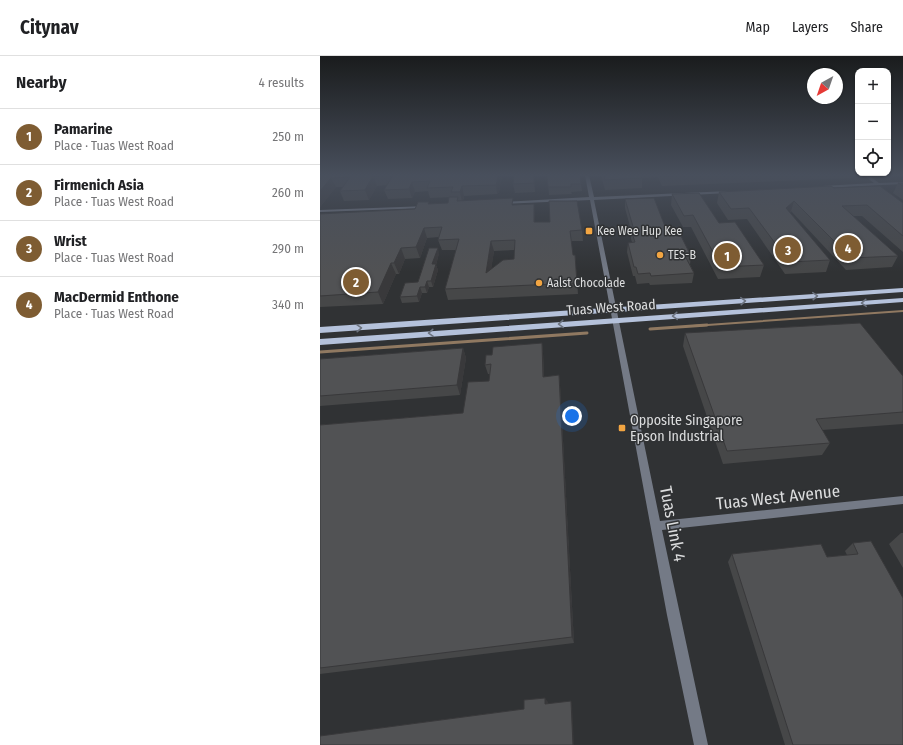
<!DOCTYPE html>
<meta charset="utf-8">
<style>
body{margin:0;font-family:"Fira Sans Condensed",sans-serif;background:#f2f2f2;color:#202124}
.controls{position:absolute;right:12px;top:12px;display:grid;overflow:hidden;border-radius:8px;box-shadow:0 1px 3px #0004}
.controls button{width:36px;height:36px;display:grid;place-items:center;padding:0;border:0;border-bottom:1px solid #e0e0e0;background:#fff;color:#202124;font:20px sans-serif}
.compass{position:absolute;left:487px;top:12px;width:36px;height:36px;border-radius:50%;background:#fff;box-shadow:0 1px 3px #0004;rotate:220deg}
.you{position:absolute;left:252px;top:360px;width:14px;height:14px;margin:-10px;border:3px solid #fff;border-radius:50%;background:#1a73e8;box-shadow:0 0 0 6px #1a73e833}
.badge{display:grid;place-items:center;width:26px;height:26px;border-radius:50%;background:#7e5c32;color:#fff;font-size:13px;font-weight:700}
.pin{position:absolute;translate:-50% -50%;border:2px solid #fff;box-shadow:0 1px 4px #0006}
.list{margin:0;padding:0;list-style:none}
h2{display:flex;justify-content:space-between;align-items:center;height:52px;margin:0;padding:0 16px;font-size:17px}
h2 small{font-size:13px;font-weight:400;color:#757577}
.list li{display:grid;grid-template-columns:26px 1fr auto;gap:12px;align-items:center;box-sizing:border-box;height:56px;padding:0 16px;border-top:1px solid #e0e0e0}
.list b{display:block;font-size:15px;white-space:nowrap}
.list p{margin:0;font-size:13px;white-space:nowrap;color:#757577}
.list em{font-size:13px;font-style:normal;color:#757577}
.icon{flex:none;width:22px;height:22px;fill:none;stroke:currentColor;stroke-width:2;stroke-linecap:round;stroke-linejoin:round}
.map{position:relative;flex:none;width:583px;height:689px;overflow:hidden}
header{display:flex;align-items:center;gap:24px;box-sizing:border-box;height:56px;padding:0 20px;background:#fff;border-bottom:1px solid #e0e0e0}
header strong{font-size:19px}
nav{display:flex;gap:22px;margin-inline-start:auto;font-size:14px}
main{display:flex}
aside{flex:1;background:#fff}
.map>svg:first-child{display:block}
</style>
<header>
<strong>Citynav</strong>
<nav><a>Map</a><a>Layers</a><a>Share</a></nav>
</header>
<main>
<aside>
<h2>Nearby<small>4 results</small></h2>
<ul class="list">
<li><span class="badge">1</span><div><b>Pamarine</b><p>Place · Tuas West Road</p></div><em>250 m</em></li>
<li><span class="badge">2</span><div><b>Firmenich Asia</b><p>Place · Tuas West Road</p></div><em>260 m</em></li>
<li><span class="badge">3</span><div><b>Wrist</b><p>Place · Tuas West Road</p></div><em>290 m</em></li>
<li><span class="badge">4</span><div><b>MacDermid Enthone</b><p>Place · Tuas West Road</p></div><em>340 m</em></li>
</ul>
</aside>
<div class="map">
<svg width="583" height="689" viewBox="0 0 583 689">
<rect width="100%" height="100%" fill="#303234"/>
<g fill="none" stroke-linecap="round" stroke-linejoin="round">
<!-- stream-far1 -->
<path stroke="#907961" stroke-width="2" d="M373,270L583,255"/>
<!-- stream -->
<path stroke="#907961" stroke-width="3" d="M330,273L387,269
M0,296L267,277"/>
<!-- street -->
<path fill="#747a86" fill-rule="evenodd" d="M265,119H269L274,141L409,135L411,136L409,137L274,144L340,465L583,440V448L342,474L388,689H374L347,559L270,144L183,148L181,147L183,146L269,141Z
M543,119H548L559,127L583,126V128L502,132L500,131L502,130L554,127Z
M107,150V152H105L0,156V154Z"/>
<!-- primary -->
<path fill="#b5c2db" fill-rule="evenodd" d="M583,232V236L0,277V271Z
M583,242V246L0,289V283Z"/>
</g>
<!-- wall -->
<path fill="#464748" fill-rule="evenodd" d="M0,119H182L179,136L177,138L144,140L143,145L194,149L215,158V166L262,174L263,185H251L253,199H255L258,238L128,244L125,233L136,194H122L118,184L119,181L107,182L100,202L85,203L79,218H76L63,248L0,251V158L95,153L110,148L128,147L132,141L110,142L108,135L95,136L92,142L68,143L64,134L67,129L57,130L49,144L24,145L20,135L23,131H16L0,151ZM194,194V203L171,213L174,195Z
M215,119V136L195,137L193,128Z
M227,119L250,120L261,128L262,135L251,136L252,138L229,139Z
M281,119H533L532,122L342,130L338,121L322,122V132L285,134Z
M578,127H583V144L573,137Z
M514,132L583,147V196L542,160H533L578,200L572,211L526,214L471,155L470,157L510,204L506,216L465,218L427,163L408,164L397,147L399,136Z
M352,138L399,167L444,209L440,221L398,223L371,171H363L351,149Z
M305,143L356,180L371,200L370,209L374,217L372,227L330,229L329,227L317,228L315,220H313L307,196L308,187L312,186L311,183V174L305,152Z
M119,197L116,209L118,214L113,231H109L107,237H102L99,246L82,247L80,241L98,226Z
M365,277L583,320V368L502,374L510,387L502,399L403,408L363,290Z
M222,287L223,297L224,321L239,319L240,329L254,587L0,618V369L143,357L169,325L170,318H168L165,309L172,299Z
M143,292L146,302L140,339L0,350V303Z
M581,477H583V512L569,488Z
M533,487L583,542V689H465L408,506L412,498L507,501L527,499L525,495Z"/>
<!-- shaded-wall -->
<path fill="#39393b" d="M178,119H182L179,136L177,138L176,129Z
M214,119H215V136L214,127Z
M53,120L57,130L49,144L45,134Z
M11,122L16,131L0,151V135Z
M92,126L95,136L92,142L89,133Z
M142,130L144,140L142,146L140,136Z
M474,145L471,155L462,163L466,152Z
M214,148L215,158V176L214,166Z
M104,172L107,182L100,202L96,191Z
M171,185L174,195L169,228L166,217Z
M81,192L85,203L79,218L74,207Z
M118,192L119,197L116,209L118,214L113,231L111,225L112,208Z
M71,207L76,218L63,248L58,236Z
M107,225L109,231L107,237L105,231Z
M100,231L102,237L99,246L97,240Z
M222,287L223,297L224,330L223,321Z
M143,292L146,302L140,339L137,329Z
M239,319L240,329L254,587L252,581Z
M225,642L228,646V652L225,648Z
M251,645L252,649L254,689H253Z"/>
<!-- building -->
<path fill="#515254" stroke="#39393b" fill-rule="evenodd" d="M0,119H178L177,126L176,129L142,130L140,136H131L133,131L107,132L110,125L92,126L89,133L64,134L73,119L53,120L45,134L20,135L30,121L11,122L0,135Z
M194,119H214V127L193,128Z
M227,119H250V120L260,119L261,128H251V131H228Z
M284,119H321L322,122L285,124Z
M342,119H370L343,120Z
M578,127H583V130Z
M511,130L514,132L560,130L583,147V180L547,149L522,150L578,200L531,202L474,145L466,152L510,204L469,206L429,152L411,153L399,136Z
M379,137L399,167L415,166L444,209L401,211L373,159L364,160L352,138Z
M129,141H138L137,145L193,142L192,149L214,148V166H230L229,145H257L262,174L250,175L253,199H255L257,227L125,233L139,183L118,184L122,171L104,172L96,191L81,192L74,207H71L58,236L0,240V158L95,153L98,146H109L108,148L128,147ZM195,184L194,203L183,204L166,217L171,185Z
M334,142L346,173L352,172L356,180H361L371,200H365L374,217L331,220L330,217L318,218L316,211H314L308,187L315,186L311,174H314L305,143Z
M109,192H118L112,208H116L111,225H107L105,231H100L97,240L80,241L85,227L98,226Z
M540,267L583,320V356L496,363L510,387L407,395L365,277Z
M222,287L223,321L239,319L252,581L0,612V369L143,357L148,326L169,325L171,308L165,309L166,299H172L173,291Z
M143,292L137,329L0,340V303Z
M551,485L583,542V689H473L412,498L501,488L507,501L538,498L533,487Z
M225,642V648L251,645L253,689H0V680L204,653V644Z"/>
<!-- one-way arrows -->
<defs><path id="oneway-chevron" d="M-2-3.5L2.5 0L-2 3.5" fill="none" stroke-width="1.6" stroke-linecap="round" stroke-linejoin="round"/></defs>
<g stroke="#6c737f">
<use href="#oneway-chevron" transform="translate(495 240) rotate(-4)"/>
<use href="#oneway-chevron" transform="translate(423 245) rotate(-4)"/>
<use href="#oneway-chevron" transform="translate(544 247) rotate(176)"/>
<use href="#oneway-chevron" transform="translate(355 260) rotate(176)"/>
<use href="#oneway-chevron" transform="translate(241 268) rotate(176)"/>
<use href="#oneway-chevron" transform="translate(39 272) rotate(-4)"/>
<use href="#oneway-chevron" transform="translate(111 277) rotate(176)"/>
</g>
<!-- sky -->
<linearGradient id="sky" x2="0" y2="1"><stop stop-color="#1a1c1d"/><stop offset="0.55" stop-color="#484f5c"/><stop offset="1" stop-color="#484f5c" stop-opacity="0"/></linearGradient>
<rect width="583" height="216" fill="url(#sky)"/>
<!-- markers -->
<g fill="#f2a542" stroke="#303234" stroke-width="1.5">
<rect x="265" y="171" width="8" height="8" rx="2"/>
<circle cx="340" cy="199" r="4"/>
<circle cx="219" cy="227" r="4"/>
<rect x="298" y="368" width="8" height="8" rx="2"/>
</g>
<g text-anchor="middle" stroke-width="3" stroke-linejoin="round" paint-order="stroke">
<!-- far-poi labels -->
<g font-size="12" fill="#dcddde" stroke="#303234" text-anchor="start">
<text x="277" y="179">Kee Wee Hup Kee</text>
<text x="348" y="203">TES-B</text>
<text x="227" y="231">Aalst Chocolade</text>
</g>
<!-- street labels -->
<g font-size="14" fill="#dcddde" stroke="#303234">
<text transform="translate(291 251) rotate(-4)" y="5">Tuas West Road</text>
</g>
<!-- poi labels -->
<g font-size="14" fill="#dcddde" stroke="#303234" text-anchor="start">
<text x="310" y="369">Opposite Singapore<tspan x="310" dy="16">Epson Industrial</tspan></text>
</g>
<!-- near-street labels -->
<g font-size="17" fill="#dcddde" stroke="#303234">
<text transform="translate(458 441) rotate(-6)" y="6">Tuas West Avenue</text>
<text transform="translate(353 468) rotate(79)" y="6">Tuas Link 4</text>
</g>
</g>
</svg>
<div class="controls">
<button>+</button>
<button>−</button>
<button><svg class="icon" aria-label="locate" viewBox="0 0 24 24"><circle cx="12" cy="12" r="6"/><path d="M12 2v4M12 18v4M2 12h4M18 12h4"/></svg></button>
</div>
<svg class="compass" viewBox="-18 -18 36 36"><path d="M0-13l5 13h-10z" fill="#e53935"/><path d="M0 13l5-13h-10z" fill="#757577"/></svg>
<div class="you"></div>
<div class="pin badge" style="left:407px;top:200px">1</div>
<div class="pin badge" style="left:36px;top:226px">2</div>
<div class="pin badge" style="left:468px;top:194px">3</div>
<div class="pin badge" style="left:528px;top:192px">4</div>
</div>
</main>
